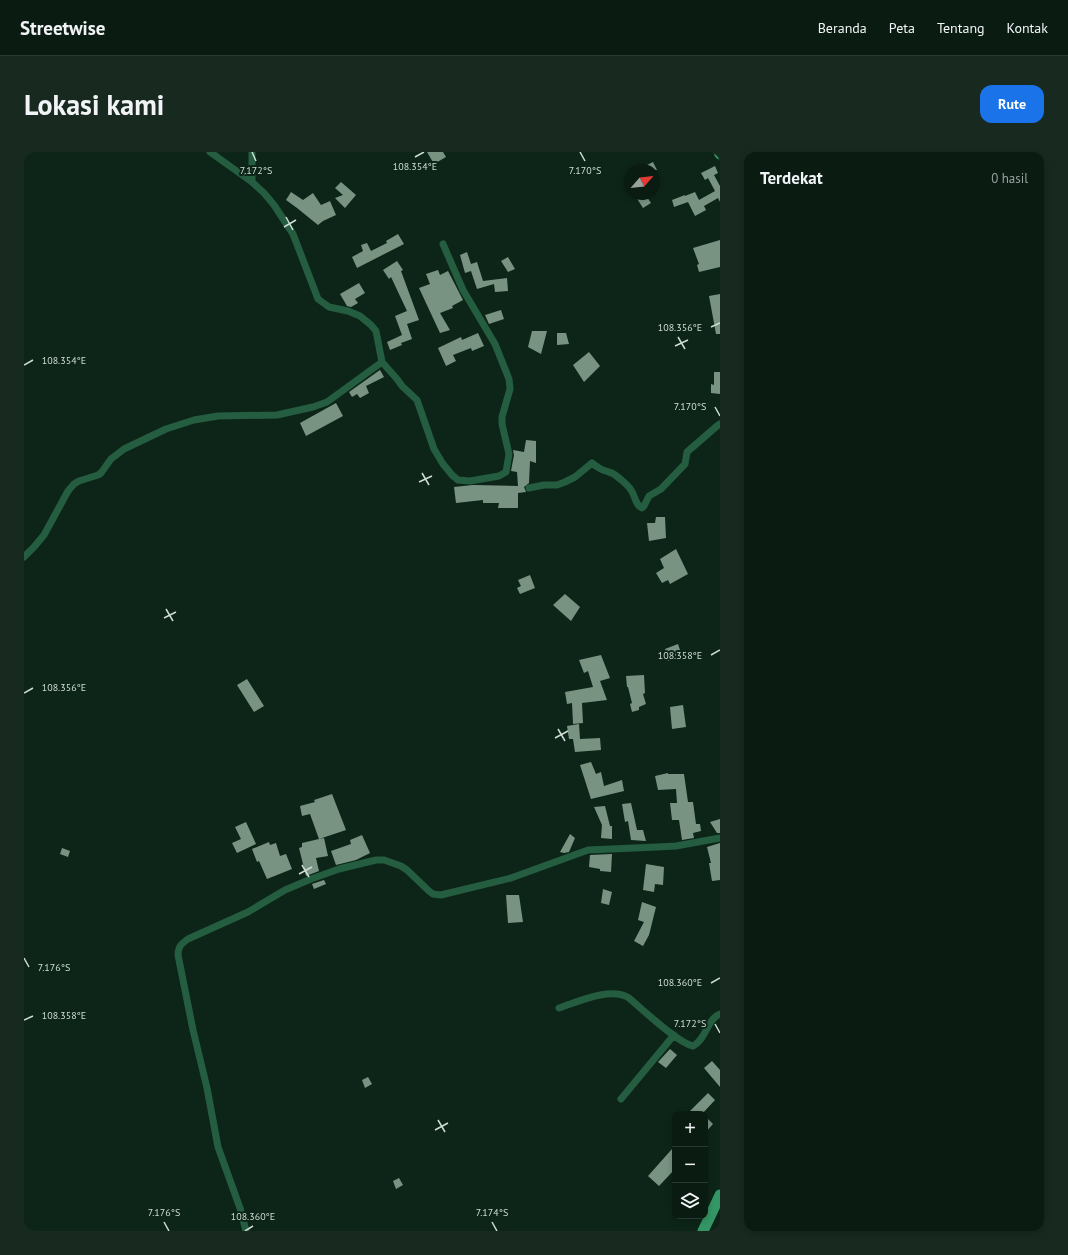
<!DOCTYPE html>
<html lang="id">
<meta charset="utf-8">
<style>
body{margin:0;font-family:"PT Sans",sans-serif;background:#182920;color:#f1f3f6}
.controls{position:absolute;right:12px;bottom:12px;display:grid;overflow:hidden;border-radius:8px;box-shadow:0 2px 6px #0003}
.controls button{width:36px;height:36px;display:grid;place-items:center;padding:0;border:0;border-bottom:1px solid #2a3a32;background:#0a1c12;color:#f1f3f6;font:20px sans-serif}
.compass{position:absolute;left:600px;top:12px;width:36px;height:36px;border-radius:50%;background:#0a1c12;box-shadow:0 2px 6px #0003;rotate:62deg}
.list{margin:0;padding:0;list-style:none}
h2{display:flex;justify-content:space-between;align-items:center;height:52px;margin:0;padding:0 16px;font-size:17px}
h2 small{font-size:13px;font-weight:400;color:#99a19f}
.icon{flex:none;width:22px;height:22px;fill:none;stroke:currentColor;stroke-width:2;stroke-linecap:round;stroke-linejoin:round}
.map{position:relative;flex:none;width:696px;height:1079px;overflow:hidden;border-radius:12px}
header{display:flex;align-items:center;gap:24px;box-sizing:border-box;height:56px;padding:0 20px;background:#0a1c12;border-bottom:1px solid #2a3a32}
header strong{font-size:19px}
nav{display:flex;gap:22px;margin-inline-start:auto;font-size:14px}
.intro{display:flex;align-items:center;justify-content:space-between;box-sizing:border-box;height:96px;padding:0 24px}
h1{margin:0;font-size:28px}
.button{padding:10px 18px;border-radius:12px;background:#1a73e8;color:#fff;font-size:14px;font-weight:700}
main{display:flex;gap:24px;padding:0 24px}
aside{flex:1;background:#0a1c12;border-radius:12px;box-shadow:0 2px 6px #0003}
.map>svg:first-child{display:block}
</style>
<header>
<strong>Streetwise</strong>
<nav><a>Beranda</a><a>Peta</a><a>Tentang</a><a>Kontak</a></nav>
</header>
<div class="intro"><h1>Lokasi kami</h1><a class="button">Rute</a></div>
<main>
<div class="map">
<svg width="696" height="1079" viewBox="0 0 696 1079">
<rect width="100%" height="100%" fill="#0d2518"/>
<!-- building -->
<path fill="#799383" d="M403,0H419L422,5L410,12Z
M629,10L633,18H613Z
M691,14L694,21L690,23L696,34V50L694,46L680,54L682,58L671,64L663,48L664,50L650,55L648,48L661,43V44L671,40L675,48L691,39L684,26L681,28L677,21Z
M317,30L332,43L321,56L311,46L319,43L311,36Z
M267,40L279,48L289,41L297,53L306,49L312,63L299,69L294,73L273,56L262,48Z
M610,42H621L627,51L619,56Z
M374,82L380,92L333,116L328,105L339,99L337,93L343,91L347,99L363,91L362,89Z
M696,88V115L675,120L673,113L675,112L669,96Z
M443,100L447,112L453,110L459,129L483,126L484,139L471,140L470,132L453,137L447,119L441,121L436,103Z
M484,105L491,117L484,120L477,109Z
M373,109L379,118L377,119L395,168L383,172L388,187L377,191L378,193L366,198L363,190L378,183L371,164L383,159L367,125L365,127L359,118Z
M414,118L416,123L424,119L439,148L428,154L429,156L416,161L426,178L416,181L395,136L406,132L402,122Z
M335,131L341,141L331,147L334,151L327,155L323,154L316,142Z
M696,142V182H692L685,144Z
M477,158L480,167L465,172L461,163Z
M508,179H523L517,202L504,195Z
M454,181L460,194L448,199L447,196L429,203L432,209L422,214L414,196L437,185L438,188Z
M533,181H542L545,192L533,193Z
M565,200L576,214L560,230L549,213Z
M356,218L360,225L342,234L345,241L336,246L333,242L328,245L325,240Z
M690,220H696V242L687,241V232L690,233Z
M312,251L319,264L282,284L276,271Z
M502,288L512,289V311L506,309L505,331L500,335L502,340L494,341V356H474L475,351H459V348L432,351L430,335L449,333L494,334L493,320L487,319L490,303L489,298L500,300Z
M632,365H641L642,386L625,389L623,371H631Z
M652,397L664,422L646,432L644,428L638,431L632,421L640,416L636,407Z
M506,423L511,436L496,442L493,436L497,434L494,428Z
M541,442L556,455L547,469L529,453Z
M654,492L657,501L644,509L641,497Z
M577,503L586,526L576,529L583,548L558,551L559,571L549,572L548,551L543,552L541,540L569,535L564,519L560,521L555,508Z
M620,523L621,541L619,542L622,552L615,555V558L608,560L606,552L608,551L604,535H603L602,524Z
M223,527L240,554L230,560L213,533Z
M659,553L662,575L648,577L646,555Z
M555,572L556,587L576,586L577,598L551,600L549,587H545L543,574Z
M567,610L572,622L577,620L580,634L598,628L600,639L567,647L556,613Z
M644,621V622H660L664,650H669L672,672H676L677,679L669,681L670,686L658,688L655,668H648L646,651H653L652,637L634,638L631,624Z
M308,642L322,678L295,687L300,686L304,704L292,706L295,719L282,724L275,696L278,695V691L295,687L286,662L278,664L276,654L291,650L290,648Z
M607,651L613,678H619L622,689L607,688L604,669L601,670L598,652Z
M581,654L586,674H588V687L577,686L578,673L570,655Z
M696,667V681H693L686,670Z
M222,670L232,692L213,701L208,691L217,687L211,675Z
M546,682L551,686L545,700L540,701L536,700Z
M338,683L346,701L332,708L312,713L307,699L327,692L326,688Z
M245,690L246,693L252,691L256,704L262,702L268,717L243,727L235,709L233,710L228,697Z
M696,691V728L688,729L685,711H687L683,695Z
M38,696L46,699L44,705L36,702Z
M588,702L587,720L576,719V717L565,715L566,703Z
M622,712L640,715L639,733L631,732L630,740L619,738Z
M300,728L302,732L290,737L288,732Z
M579,737L588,740L585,753L577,751Z
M482,743H495L499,770L484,771Z
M618,750L632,755L625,783L619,794L610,789L620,770L614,768Z
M646,897L653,903L642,916L634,910Z
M688,909L696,918V935L680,916Z
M344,925L348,932L341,936L338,928Z
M684,941L691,948L678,962H663Z
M681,964L689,972L681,981Z
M648,997L651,1002V1017L635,1034L624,1024Z
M375,1026L379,1033L372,1037L369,1029Z"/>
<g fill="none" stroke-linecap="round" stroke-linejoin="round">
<!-- street -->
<path stroke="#245d3f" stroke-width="7" d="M186,0L228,30L240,41L250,53L269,82L294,147L305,155L324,159L336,164L347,173L352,179L358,210L373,227L378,234L393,248L410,297L419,312L428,323L434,328L446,329L475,324L482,320L485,302L478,272V265L486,237L485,227L471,192L439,138L419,92
M228,0V30
M505,336L520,333H533L541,330L551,325L568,311C575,317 579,318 588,321C592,323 604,333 607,338C611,343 611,353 618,356L620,354L625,344L637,337L661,312L663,300L693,274L696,272
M0,405L10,395L20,383L44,339L50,332L55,329L74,323L77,321L87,307L100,297L142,277L170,268L194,264L253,263L289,255L303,250L358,210
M535,856C553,850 588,834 605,846C619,858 654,891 669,894C682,888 683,867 696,862
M597,947L650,883
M222,1079L216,1056L194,995L183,936L169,878L154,803C154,795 157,792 164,787L224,760L261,738L287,727L315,717L352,708H360L377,714L383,718L405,739L409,742L417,743L487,726L564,698L633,695L652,694L696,686"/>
<!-- primary -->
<path stroke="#349664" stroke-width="11" d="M695,0L696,2
M679,1079L696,1043"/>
</g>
<!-- ticks -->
<path fill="none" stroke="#cedcd3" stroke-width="1.5" d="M228,0L232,9M556,0L561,9M391,5L400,0M262,65L269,78M260,75L272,68M687,175L696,171M654,185L661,197M651,194L664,188M0,213L9,208M691,255L696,264M398,321L405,333M395,330L408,324M142,457L149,469M140,466L152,460M687,503L696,498M0,541L9,536M534,577L541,589M531,586L544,579M278,713L285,725M275,722L288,715M0,806L5,815M687,831L696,826M0,868L9,864M691,872L696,881M414,968L421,980M411,978L424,971M140,1070L145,1079M468,1070L473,1079M221,1079L229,1074"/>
<g font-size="10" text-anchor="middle" fill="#cedcd3" stroke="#0d2518" stroke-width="4" stroke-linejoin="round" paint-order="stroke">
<text x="391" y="18">108.354°E</text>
<text x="232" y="22">7.172°S</text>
<text x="561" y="22">7.170°S</text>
<text x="656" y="179">108.356°E</text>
<text x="40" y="212">108.354°E</text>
<text x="666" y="258">7.170°S</text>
<text x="656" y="507">108.358°E</text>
<text x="40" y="539">108.356°E</text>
<text x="30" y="819">7.176°S</text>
<text x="656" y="834">108.360°E</text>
<text x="40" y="867">108.358°E</text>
<text x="666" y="875">7.172°S</text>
<text x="140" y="1064">7.176°S</text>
<text x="468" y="1064">7.174°S</text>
<text x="229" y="1068">108.360°E</text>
</g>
</svg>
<div class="controls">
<button>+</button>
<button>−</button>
<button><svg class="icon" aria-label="layers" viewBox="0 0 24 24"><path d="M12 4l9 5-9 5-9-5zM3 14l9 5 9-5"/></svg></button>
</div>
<svg class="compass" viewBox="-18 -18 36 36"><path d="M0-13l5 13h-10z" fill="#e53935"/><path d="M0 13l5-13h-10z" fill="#99a19f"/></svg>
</div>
<aside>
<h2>Terdekat<small>0 hasil</small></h2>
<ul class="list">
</ul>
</aside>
</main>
